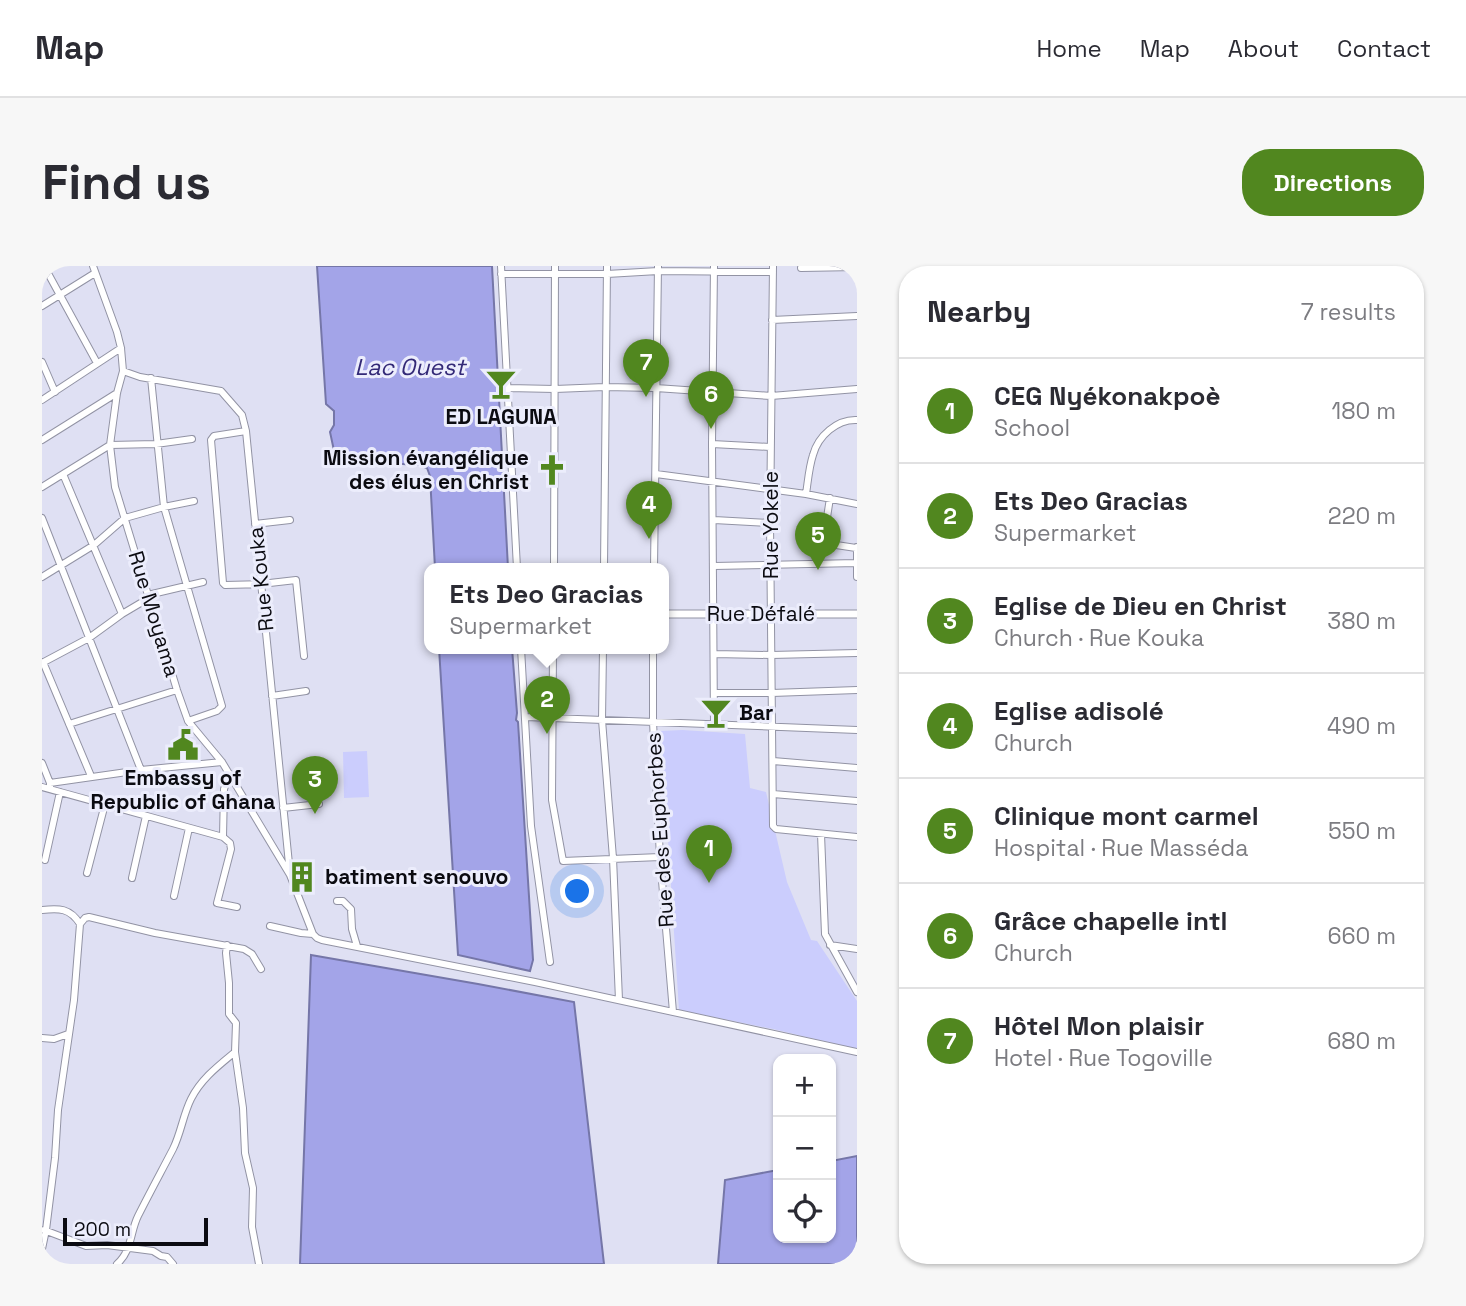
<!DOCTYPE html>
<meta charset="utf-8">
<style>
body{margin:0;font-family:"Space Grotesk",sans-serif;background:#f7f7f7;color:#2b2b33}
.controls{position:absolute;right:21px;bottom:21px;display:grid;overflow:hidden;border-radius:14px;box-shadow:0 2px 5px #0004}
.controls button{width:63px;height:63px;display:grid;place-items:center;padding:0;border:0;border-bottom:2px solid #e1e1e2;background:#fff;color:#2b2b33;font:35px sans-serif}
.scale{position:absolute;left:21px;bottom:18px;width:145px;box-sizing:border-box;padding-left:7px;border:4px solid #0b0b11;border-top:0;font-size:19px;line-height:24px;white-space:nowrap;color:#0b0b11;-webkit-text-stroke:5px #ecedfc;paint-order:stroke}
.you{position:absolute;left:536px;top:626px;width:24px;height:24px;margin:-18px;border:5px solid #fff;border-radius:50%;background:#1a73e8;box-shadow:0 0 0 10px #1a73e833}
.badge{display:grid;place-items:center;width:46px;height:46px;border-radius:50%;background:#51871f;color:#fff;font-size:23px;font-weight:700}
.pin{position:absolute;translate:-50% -58px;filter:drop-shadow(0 2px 4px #0008)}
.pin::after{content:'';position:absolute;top:37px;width:24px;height:21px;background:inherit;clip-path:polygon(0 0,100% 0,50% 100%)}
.popup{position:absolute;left:382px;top:297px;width:245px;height:91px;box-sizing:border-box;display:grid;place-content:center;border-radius:14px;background:#fff;filter:drop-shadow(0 2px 5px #0005);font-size:23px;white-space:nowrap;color:#7c7c81}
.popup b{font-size:26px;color:#2b2b33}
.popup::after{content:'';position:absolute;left:50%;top:100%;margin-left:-14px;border:14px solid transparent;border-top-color:#fff}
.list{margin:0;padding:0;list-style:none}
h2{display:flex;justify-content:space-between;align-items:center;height:91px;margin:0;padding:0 28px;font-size:30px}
h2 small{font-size:23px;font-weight:400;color:#7c7c81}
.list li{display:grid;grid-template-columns:46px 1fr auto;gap:21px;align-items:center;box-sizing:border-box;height:105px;padding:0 28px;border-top:2px solid #e1e1e2}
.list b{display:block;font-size:26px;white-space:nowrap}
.list p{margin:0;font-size:23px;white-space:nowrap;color:#7c7c81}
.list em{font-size:23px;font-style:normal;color:#7c7c81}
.icon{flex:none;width:38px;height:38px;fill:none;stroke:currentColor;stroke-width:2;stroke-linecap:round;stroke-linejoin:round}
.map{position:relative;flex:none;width:815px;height:998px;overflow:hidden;border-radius:28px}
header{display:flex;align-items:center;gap:42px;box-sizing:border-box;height:98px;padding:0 35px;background:#fff;border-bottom:2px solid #e1e1e2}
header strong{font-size:33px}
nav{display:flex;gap:38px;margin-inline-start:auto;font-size:24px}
.intro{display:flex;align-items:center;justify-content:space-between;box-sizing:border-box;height:168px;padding:0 42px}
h1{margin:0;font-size:49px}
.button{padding:18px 32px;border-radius:28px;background:#51871f;color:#fff;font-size:24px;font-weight:700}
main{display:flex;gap:42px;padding:0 42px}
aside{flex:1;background:#fff;border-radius:28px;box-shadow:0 2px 5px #0004}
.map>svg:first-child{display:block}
</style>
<header>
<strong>Map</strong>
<nav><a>Home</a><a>Map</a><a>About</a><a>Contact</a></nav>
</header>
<div class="intro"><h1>Find us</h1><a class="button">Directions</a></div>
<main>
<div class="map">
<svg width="815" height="998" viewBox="0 0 815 998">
<rect width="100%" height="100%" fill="#dfe0f3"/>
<!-- green -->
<path fill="#cbcdfd" d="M640,464L703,468L708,522L724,526L745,616L769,674L775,675L815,735V783L731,763L637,744L619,465Z
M325,485L327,531L302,532L301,486Z"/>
<!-- water -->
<path fill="#a3a4e8" stroke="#7576a8" stroke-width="2" d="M275,0H450L466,302H393L388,210L385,202L377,199L294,194L288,166L292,159V145L284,138Z
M397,382H470L475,447L474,454L476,456L491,694L488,705L416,689Z
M269,689L436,718L532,736L562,998H258Z
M815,890V998H676L683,914L736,904V972H789V895Z"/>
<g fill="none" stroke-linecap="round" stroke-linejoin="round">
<defs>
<path id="minor" d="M2,0L55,97
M51,0L75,66L79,82L81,105L75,127L68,179L73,221L135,424L146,455L180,496L248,609L271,668
M459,0L475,302
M672,0L670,178L672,459
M731,0L728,257L731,560L734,563L815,571
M759,2L815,1
M459,8H565L616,5L731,6
M0,40L53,7
M730,54L815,50
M0,96L13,126
M81,105L98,111L179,125L200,149L204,165L248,608
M109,112L122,241L180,440L175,445L146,455
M465,122L513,123L563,121L614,122L729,130L815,123
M0,134L79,82
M204,165L172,170L169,174L181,317L183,319L219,318L254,314L262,390
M0,174L75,127
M670,178L728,181
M21,208L80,348
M614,208L764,228L815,238
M0,221L68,179L114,178L150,173
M764,228C766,215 767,201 771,189C776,170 795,153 815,154
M788,232L781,277L814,282
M0,252L99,504
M672,254L728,257
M213,258L248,254
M815,281V311
M672,300L815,297
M512,302L513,0
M562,302L565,0
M612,302L616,0
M0,311L52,279L83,252L122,241L152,235
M479,382L489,560L508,696
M511,382L510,534L521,595L618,591
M561,382L560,454L571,592L577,734
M611,382V456L618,591L631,746
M672,388L729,389L815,387
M1,396L49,510
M0,397L47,372L80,348L107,332L110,328L161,316
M672,427H730L815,424
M230,430L264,425
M484,451L815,464
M27,458L135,424
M731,495L815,502
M0,497L8,517V521
M188,508L182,523L181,571L188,577L189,583L175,637L195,641
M8,517L99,504L180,496
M0,521L181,571
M731,528L815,535
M241,542L277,538
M779,568L783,668L815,726
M3,594L18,526
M45,607L63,538
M90,612L104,550
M132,630L147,562
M295,635H301L309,643L310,663L315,680
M0,644C17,642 28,642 38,658L43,652L47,651L113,667L202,683L210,688L219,703
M228,660L259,667L271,668L275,672L280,674L493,716L815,786
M788,679L815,683
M0,772L12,773L26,768
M193,786L201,842L203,887L211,922L210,961L217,998
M2,964L44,980L65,979L111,985L119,990L125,991L131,998
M0,983L4,964L13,892L16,844L32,734L38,658
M75,998C90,985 88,966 96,950C107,928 119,906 131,883C139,867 141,849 149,833C159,813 176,800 193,786L194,757L187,748V717L184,687L185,679"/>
<path id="tertiary" d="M622,348H815"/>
</defs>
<!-- minor casing -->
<use href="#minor" stroke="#9293a4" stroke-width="8"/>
<!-- tertiary casing -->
<use href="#tertiary" stroke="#9293a4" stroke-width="9"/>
<!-- minor -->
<use href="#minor" stroke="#fff" stroke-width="6"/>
<!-- tertiary -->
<use href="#tertiary" stroke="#fff" stroke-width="7"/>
</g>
<!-- icons -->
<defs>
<symbol id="bar-bare" viewBox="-9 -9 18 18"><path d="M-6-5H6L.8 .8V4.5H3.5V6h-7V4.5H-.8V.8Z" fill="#51871f" stroke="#ecedfc" stroke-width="2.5" paint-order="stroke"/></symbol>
<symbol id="church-bare" viewBox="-9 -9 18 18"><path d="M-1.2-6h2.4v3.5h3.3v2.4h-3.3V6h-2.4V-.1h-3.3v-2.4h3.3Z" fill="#51871f" stroke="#ecedfc" stroke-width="2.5" paint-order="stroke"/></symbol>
<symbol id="civic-bare" viewBox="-9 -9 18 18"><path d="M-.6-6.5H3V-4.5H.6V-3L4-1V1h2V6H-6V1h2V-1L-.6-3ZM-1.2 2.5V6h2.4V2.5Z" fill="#51871f" stroke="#ecedfc" stroke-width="2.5" paint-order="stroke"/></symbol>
<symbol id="building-bare" viewBox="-9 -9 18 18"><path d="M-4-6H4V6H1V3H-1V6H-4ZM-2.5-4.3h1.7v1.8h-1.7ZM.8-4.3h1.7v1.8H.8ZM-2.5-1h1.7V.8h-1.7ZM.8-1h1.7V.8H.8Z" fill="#51871f" stroke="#ecedfc" stroke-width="2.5" paint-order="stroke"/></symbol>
</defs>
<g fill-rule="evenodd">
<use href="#bar-bare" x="437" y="96" width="44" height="44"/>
<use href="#church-bare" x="488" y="182" width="44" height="44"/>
<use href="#bar-bare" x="652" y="425" width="44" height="44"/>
<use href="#civic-bare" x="119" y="457" width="44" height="44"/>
<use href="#building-bare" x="238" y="589" width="44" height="44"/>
</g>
<g text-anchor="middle" stroke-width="6" stroke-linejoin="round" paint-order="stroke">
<!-- poi labels -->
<g font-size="21" font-weight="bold" fill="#0b0b11" stroke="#ecedfc">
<text x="459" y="158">ED LAGUNA</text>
<text x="487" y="199" text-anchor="end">Mission évangélique<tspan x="487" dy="24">des élus en Christ</tspan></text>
<text x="697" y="454" text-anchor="start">Bar</text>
<text x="141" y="519">Embassy of<tspan x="141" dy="24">Republic of Ghana</tspan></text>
<text x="283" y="618" text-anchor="start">batiment senouvo</text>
</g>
<!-- street labels -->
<g font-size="21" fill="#0b0b11" stroke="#ecedfc">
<text transform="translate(729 259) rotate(-90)" y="7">Rue Yokele</text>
<text transform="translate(219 313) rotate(-96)" y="7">Rue Kouka</text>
<text transform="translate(112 348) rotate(73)" y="7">Rue Moyama</text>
<text x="719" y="355">Rue Défalé</text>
<text transform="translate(618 564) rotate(-94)" y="7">Rue des Euphorbes</text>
</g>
<!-- water labels -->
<g font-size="23" font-style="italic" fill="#332977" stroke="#ecedfc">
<text x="368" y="109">Lac Ouest</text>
</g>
</g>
</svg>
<div class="controls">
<button>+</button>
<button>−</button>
<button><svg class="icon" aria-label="locate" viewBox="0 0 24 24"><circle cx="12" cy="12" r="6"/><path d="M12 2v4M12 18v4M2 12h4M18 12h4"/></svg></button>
</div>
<div class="scale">200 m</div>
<div class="you"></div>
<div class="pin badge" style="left:667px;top:617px">1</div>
<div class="pin badge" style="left:505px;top:468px">2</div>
<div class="popup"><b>Ets Deo Gracias</b>Supermarket</div>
<div class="pin badge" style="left:273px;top:548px">3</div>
<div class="pin badge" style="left:607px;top:273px">4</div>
<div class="pin badge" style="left:776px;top:304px">5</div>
<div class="pin badge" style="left:669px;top:163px">6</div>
<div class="pin badge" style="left:604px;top:131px">7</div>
</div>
<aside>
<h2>Nearby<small>7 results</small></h2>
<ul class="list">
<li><span class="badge">1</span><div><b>CEG Nyékonakpoè</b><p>School</p></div><em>180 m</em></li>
<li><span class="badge">2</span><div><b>Ets Deo Gracias</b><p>Supermarket</p></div><em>220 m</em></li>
<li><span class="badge">3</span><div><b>Eglise de Dieu en Christ</b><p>Church · Rue Kouka</p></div><em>380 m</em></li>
<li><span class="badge">4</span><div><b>Eglise adisolé</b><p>Church</p></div><em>490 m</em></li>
<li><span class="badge">5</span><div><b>Clinique mont carmel</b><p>Hospital · Rue Masséda</p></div><em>550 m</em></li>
<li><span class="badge">6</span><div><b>Grâce chapelle intl</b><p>Church</p></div><em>660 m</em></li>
<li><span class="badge">7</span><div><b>Hôtel Mon plaisir</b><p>Hotel · Rue Togoville</p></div><em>680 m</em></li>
</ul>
</aside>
</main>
